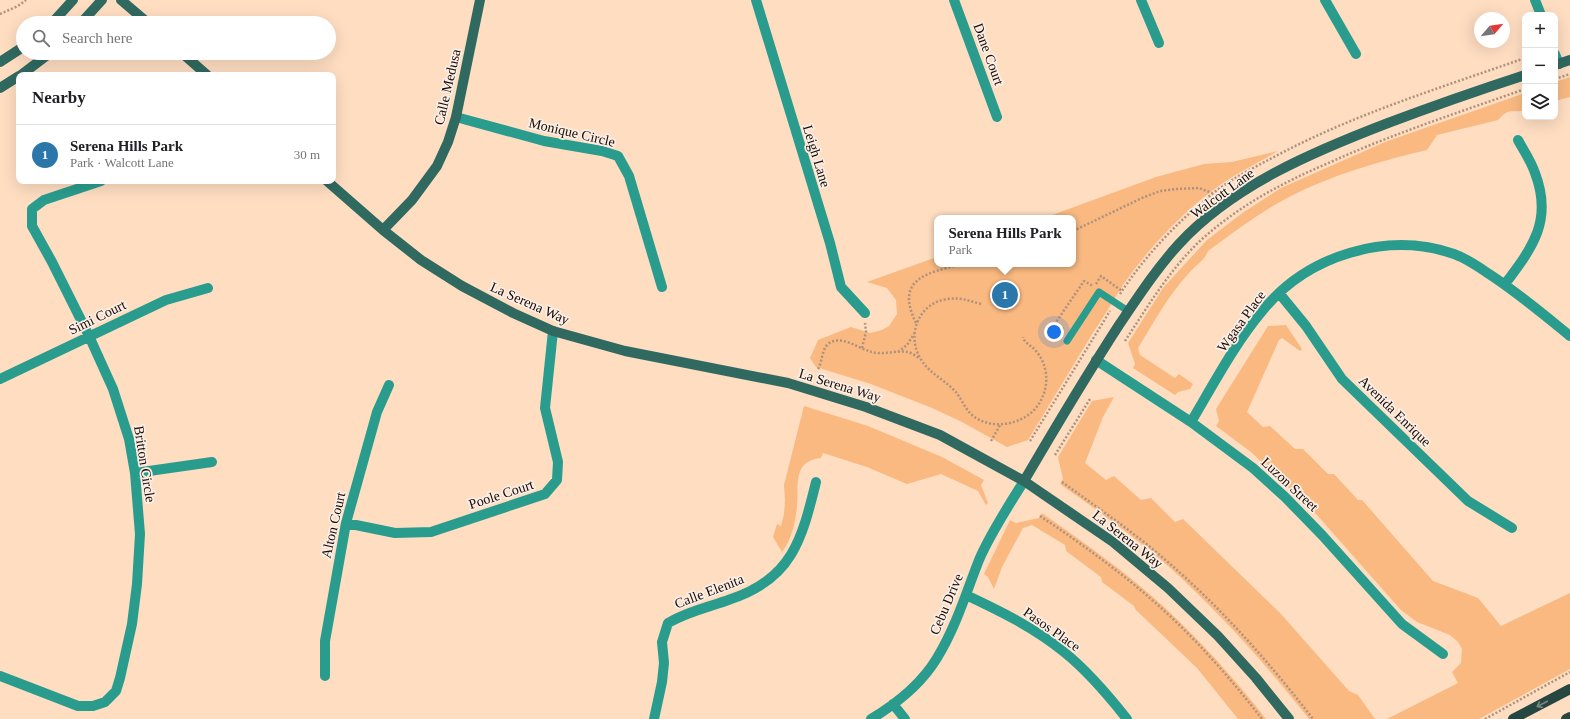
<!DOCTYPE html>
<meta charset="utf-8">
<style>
body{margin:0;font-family:Georgia,serif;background:#f6f6f6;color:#202124}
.controls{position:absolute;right:12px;top:12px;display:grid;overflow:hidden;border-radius:8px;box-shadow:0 4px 16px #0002}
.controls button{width:36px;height:36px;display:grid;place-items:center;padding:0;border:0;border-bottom:1px solid #e0e0e0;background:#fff;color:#202124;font:20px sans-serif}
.compass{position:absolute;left:1474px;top:12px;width:36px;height:36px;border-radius:50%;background:#fff;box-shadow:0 4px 16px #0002;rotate:61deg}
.you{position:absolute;left:1054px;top:332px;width:14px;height:14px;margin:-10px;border:3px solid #fff;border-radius:50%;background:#1a73e8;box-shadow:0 0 0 6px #1a73e833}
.badge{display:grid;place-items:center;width:26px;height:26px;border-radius:50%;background:#2b77aa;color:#fff;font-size:13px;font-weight:700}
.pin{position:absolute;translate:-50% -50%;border:2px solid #fff;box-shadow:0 1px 4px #0006}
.popup{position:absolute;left:934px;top:215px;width:142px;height:52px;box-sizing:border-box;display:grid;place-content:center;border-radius:8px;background:#fff;filter:drop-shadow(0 1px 3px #0005);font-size:13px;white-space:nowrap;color:#757577}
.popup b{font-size:15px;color:#202124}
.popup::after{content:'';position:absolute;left:50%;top:100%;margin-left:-8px;border:8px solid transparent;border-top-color:#fff}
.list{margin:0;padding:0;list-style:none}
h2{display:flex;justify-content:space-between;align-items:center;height:52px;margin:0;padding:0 16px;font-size:17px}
h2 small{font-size:13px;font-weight:400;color:#757577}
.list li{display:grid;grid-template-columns:26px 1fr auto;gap:12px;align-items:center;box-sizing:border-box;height:60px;padding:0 16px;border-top:1px solid #e0e0e0}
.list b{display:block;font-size:15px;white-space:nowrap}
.list p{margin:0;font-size:13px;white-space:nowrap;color:#757577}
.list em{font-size:13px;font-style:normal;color:#757577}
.icon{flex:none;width:22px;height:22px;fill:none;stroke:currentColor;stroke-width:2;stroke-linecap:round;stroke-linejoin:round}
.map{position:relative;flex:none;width:1570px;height:719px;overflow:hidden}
.search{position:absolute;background:#fff;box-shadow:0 4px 16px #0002;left:16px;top:16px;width:320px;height:44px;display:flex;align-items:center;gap:10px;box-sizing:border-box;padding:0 14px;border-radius:22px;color:#757577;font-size:15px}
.panel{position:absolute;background:#fff;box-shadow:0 4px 16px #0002;left:16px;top:72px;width:320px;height:112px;border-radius:8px}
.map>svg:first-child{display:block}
</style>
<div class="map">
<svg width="1570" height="719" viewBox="0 0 1570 719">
<rect width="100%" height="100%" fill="#feddc1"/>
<!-- green -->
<path fill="#f9b981" d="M1570,77V97L1555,101V82Z
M1525,93V110C1512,114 1510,106 1498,120L1437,135L1427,150C1379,161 1332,175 1289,197C1260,212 1234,232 1208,251C1205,260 1196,265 1190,272C1169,294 1154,322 1138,348L1140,355L1175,378L1179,374L1193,384L1190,389L1178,392L1175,395L1133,368L1135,364L1128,343L1163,288L1207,240L1241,214L1281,188L1385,142Z
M1278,151C1256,164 1233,175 1213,190C1179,216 1147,250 1123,285C1113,300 1105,316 1094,331L1028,440L1007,447L962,422L932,408L871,384L816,367L810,358L818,340L851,327L870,333L882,330L889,326L897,314L896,300L887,288L867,282L937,257V264H1073V218H1044L1156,177L1204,164L1232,162Z
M1286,325L1302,349L1300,351L1282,338L1279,340L1247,412L1263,427L1270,426L1295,449H1303L1328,474H1334L1358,500H1362L1433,581L1478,598L1501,626L1570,593V669L1479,719H1387L1458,683L1452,672L1461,663L1462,649L1458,642L1450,635L1417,622L1401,610L1317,515L1251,452L1216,426L1219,421L1216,409L1268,326Z
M1114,397L1103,417L1085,463L1106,480L1114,476L1141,500L1151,498L1175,522L1183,519L1281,614L1349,691L1358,695L1375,719H1309C1266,664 1219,612 1167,565C1133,536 1097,510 1060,484L1063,479L1058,457L1092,401Z
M804,406L868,426L942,457L984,480L981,485L988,503L986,505L978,491L941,474L907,484L867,467L823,453L821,458C792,461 799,485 797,507C795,523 792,539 782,552L773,537L777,524L781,526L784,514L785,501L784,485Z
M1042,513C1083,542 1126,572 1163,606C1200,640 1235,679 1266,719H1238L1197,668L1136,610L1134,606L1102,582L1101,577L1066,551L1065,545L1032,525L1023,528L1002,567L994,589L988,577L984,574L1010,520L1016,523L1039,518Z"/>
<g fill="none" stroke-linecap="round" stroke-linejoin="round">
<!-- path -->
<path stroke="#ae927d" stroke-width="2.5" stroke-dasharray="2 2" stroke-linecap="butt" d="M0,14L18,6L26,0
M1555,79L1570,74
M1073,231L1142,198L1160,191L1177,189L1199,188L1212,193
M1096,284L1101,276L1122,291
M1120,294C1144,257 1177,222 1212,194C1231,179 1253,168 1274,157C1354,114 1440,88 1525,58
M981,304C970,301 960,297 948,299C920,302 907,332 919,356C927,372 942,378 954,390C961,397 964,408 972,415C988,429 1015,426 1031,413C1049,397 1052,368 1035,350C1031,345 1025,344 1023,337
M916,323C894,278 928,273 962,264
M1055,324L1065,330
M1052,328L1084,281L1093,286
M1125,341C1148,306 1170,269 1201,240C1241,204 1284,182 1333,161C1395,133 1460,112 1525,89
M862,348L866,332L865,323
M898,352L907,345L914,334
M818,369C823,361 821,347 831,342C844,336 859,349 872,352C884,355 898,350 908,352C912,353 916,356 919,358
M991,441L1000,425
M1030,441L1110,311
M1055,455L1090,399
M1062,482C1098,508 1135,533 1169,563C1222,609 1270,663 1313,719
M1040,516C1082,544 1122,573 1159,606C1197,640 1231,679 1262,719
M1485,719L1570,672"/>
<!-- lane -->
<path stroke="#299c8d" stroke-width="7" d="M1067,341L1099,292L1128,311"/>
<!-- street -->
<path stroke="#299c8d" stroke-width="10" d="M756,0L830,243L841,287L865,313
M954,0L997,117
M1141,0L1159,43
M1325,0L1356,54
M1535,0L1541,15
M1555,54L1559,64
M456,117L544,141L602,151L618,156L629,176L662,287
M1505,284C1533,247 1553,220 1535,173C1531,161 1524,151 1518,140
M1279,293L1306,326L1342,379L1468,501L1512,528
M1096,360L1191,422L1253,468L1285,497L1322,535L1402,624L1443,654
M0,379L166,300L208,288
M1191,422C1213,385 1235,343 1263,310C1308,255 1387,231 1454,254C1465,258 1476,265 1486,272C1516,291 1543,314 1570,336
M135,473L212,462
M346,523L395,533L431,532L545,494L557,480L558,462L545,408L553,331
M966,595C1000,611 1035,628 1064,652C1088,671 1108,695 1127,719
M0,676L78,706H93L105,702L116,691L120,678L132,624L137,584L140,534L135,473L129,439L113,389L89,336L52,262L32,226V209L44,200L101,181
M325,676V641L346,523L377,412L389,385
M893,704L905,719
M654,719L662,682L664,663L662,642L668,623C688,611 710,607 731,599C792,579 802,539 816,482
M871,719C896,704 922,683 937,658C956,627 966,593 979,560C990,534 1009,505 1024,481"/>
<!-- secondary -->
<path stroke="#306960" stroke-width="10" d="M121,0L148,23
M52,23L73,0
M81,23L102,0
M182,53L207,75
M0,62L23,47
M1555,65L1570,60
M21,75L50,53
M0,88L19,76
M327,181L383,230L421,260L462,286L513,313L553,331L625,351L788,383L866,407L940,435L1024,481L1113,542L1168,588L1218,636L1256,678L1289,719
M383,230L412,200L437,166L448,142L456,117L480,0
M1024,481C1055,428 1086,376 1119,325C1138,297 1157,268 1179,244C1233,185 1315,151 1388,123C1433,106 1479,90 1525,75"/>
<!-- primary -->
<path stroke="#274641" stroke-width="10" d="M1513,719L1570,689
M1566,719L1570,717"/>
</g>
<!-- one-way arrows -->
<defs><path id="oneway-shaft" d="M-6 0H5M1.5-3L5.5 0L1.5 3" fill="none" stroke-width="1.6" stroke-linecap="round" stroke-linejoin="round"/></defs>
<use stroke="#7b8a83" href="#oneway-shaft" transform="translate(1542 704) rotate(152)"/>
<g text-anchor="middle" stroke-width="3.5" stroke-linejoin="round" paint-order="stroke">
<!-- street labels -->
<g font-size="14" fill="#1b0900" stroke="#faefe6">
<text transform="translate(989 54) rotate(70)" y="5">Dane Court</text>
<text transform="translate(447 87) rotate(-77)" y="5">Calle Medusa</text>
<text transform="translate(572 132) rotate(13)" y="5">Monique Circle</text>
<text transform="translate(817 156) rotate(73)" y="5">Leigh Lane</text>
<text transform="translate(1222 193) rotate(-36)" y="5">Walcott Lane</text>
<text transform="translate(530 303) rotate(24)" y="5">La Serena Way</text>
<text transform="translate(97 317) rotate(-26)" y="5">Simi Court</text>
<text transform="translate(1241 321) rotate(-54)" y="5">Wgasa Place</text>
<text transform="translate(840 385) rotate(17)" y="5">La Serena Way</text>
<text transform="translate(1395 411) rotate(44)" y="5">Avenida Enrique</text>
<text transform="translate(145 464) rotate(81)" y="5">Britton Circle</text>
<text transform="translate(1290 484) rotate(43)" y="5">Luzon Street</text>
<text transform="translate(501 494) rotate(-18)" y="5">Poole Court</text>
<text transform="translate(333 525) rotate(-77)" y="5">Alton Court</text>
<text transform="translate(1128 539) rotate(38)" y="5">La Serena Way</text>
<text transform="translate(709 591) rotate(-21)" y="5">Calle Elenita</text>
<text transform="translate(946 604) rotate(-67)" y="5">Cebu Drive</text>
<text transform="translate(1052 629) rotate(35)" y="5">Pasos Place</text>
</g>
</g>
</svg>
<div class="controls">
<button>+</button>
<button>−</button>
<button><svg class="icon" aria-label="layers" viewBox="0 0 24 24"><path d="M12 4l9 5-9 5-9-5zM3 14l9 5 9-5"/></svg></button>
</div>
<svg class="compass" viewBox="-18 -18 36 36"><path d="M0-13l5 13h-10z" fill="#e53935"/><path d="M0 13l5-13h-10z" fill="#757577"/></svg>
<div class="you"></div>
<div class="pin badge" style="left:1005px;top:295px">1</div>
<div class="popup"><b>Serena Hills Park</b>Park</div>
<div class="search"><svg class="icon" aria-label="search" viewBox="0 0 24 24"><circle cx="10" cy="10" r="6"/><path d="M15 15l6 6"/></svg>Search here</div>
<section class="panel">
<h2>Nearby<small></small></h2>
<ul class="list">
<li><span class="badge">1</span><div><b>Serena Hills Park</b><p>Park · Walcott Lane</p></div><em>30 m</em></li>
</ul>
</section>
</div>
